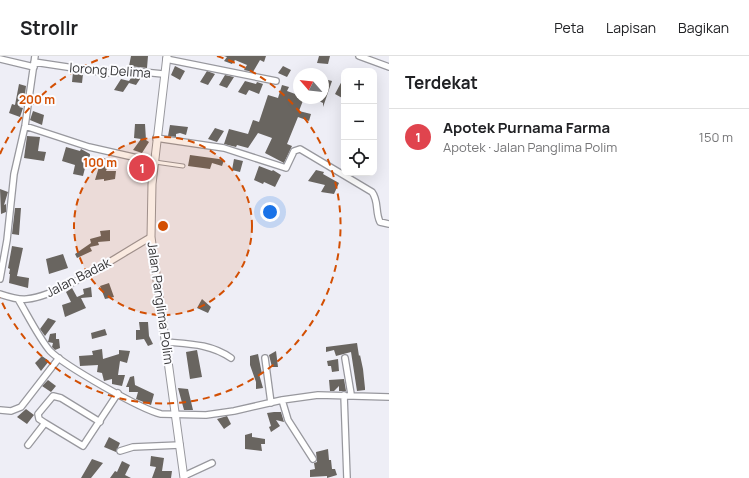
<!DOCTYPE html>
<html lang="id">
<meta charset="utf-8">
<style>
body{margin:0;font-family:Manrope,sans-serif;background:#f6f6f6;color:#202124}
.controls{position:absolute;right:12px;top:12px;display:grid;overflow:hidden;border-radius:8px;box-shadow:0 4px 16px #0002}
.controls button{width:36px;height:36px;display:grid;place-items:center;padding:0;border:0;border-bottom:1px solid #e0e0e0;background:#fff;color:#202124;font:20px sans-serif}
.compass{position:absolute;left:293px;top:12px;width:36px;height:36px;border-radius:50%;background:#fff;box-shadow:0 4px 16px #0002;rotate:298deg}
.you{position:absolute;left:270px;top:156px;width:14px;height:14px;margin:-10px;border:3px solid #fff;border-radius:50%;background:#1a73e8;box-shadow:0 0 0 6px #1a73e833}
.badge{display:grid;place-items:center;width:26px;height:26px;border-radius:50%;background:#d34f03;color:#fff;font-size:13px;font-weight:700}
.pin{position:absolute;translate:-50% -50%;border:2px solid #fff;box-shadow:0 1px 4px #0006}
.list{margin:0;padding:0;list-style:none}
h2{display:flex;justify-content:space-between;align-items:center;height:52px;margin:0;padding:0 16px;font-size:17px}
h2 small{font-size:13px;font-weight:400;color:#757577}
.list li{display:grid;grid-template-columns:26px 1fr auto;gap:12px;align-items:center;box-sizing:border-box;height:56px;padding:0 16px;border-top:1px solid #e0e0e0}
.list b{display:block;font-size:15px;white-space:nowrap}
.list p{margin:0;font-size:13px;white-space:nowrap;color:#757577}
.list em{font-size:13px;font-style:normal;color:#757577}
.icon{flex:none;width:22px;height:22px;fill:none;stroke:currentColor;stroke-width:2;stroke-linecap:round;stroke-linejoin:round}
.map{position:relative;flex:none;width:389px;height:422px;overflow:hidden}
header{display:flex;align-items:center;gap:24px;box-sizing:border-box;height:56px;padding:0 20px;background:#fff;border-bottom:1px solid #e0e0e0}
header strong{font-size:19px}
nav{display:flex;gap:22px;margin-inline-start:auto;font-size:14px}
main{display:flex}
aside{flex:1;background:#fff}
.map>svg:first-child{display:block}
</style>
<header>
<strong>Strollr</strong>
<nav><a>Peta</a><a>Lapisan</a><a>Bagikan</a></nav>
</header>
<main>
<div class="map">
<svg width="389" height="422" viewBox="0 0 389 422">
<rect width="100%" height="100%" fill="#eeeef6"/>
<!-- building -->
<path fill="#696560" d="M131,0H148L147,12L129,10Z
M224,0H266L264,6L260,4L253,16L244,14L247,9L235,4L232,8L224,5L227,1Z
M319,0H330L328,8L317,7Z
M175,10L185,15L180,24L171,19Z
M283,10L291,14L287,21L278,17Z
M207,15L215,18L208,29L200,26Z
M73,16L83,18L82,27L72,26Z
M133,19L142,20L136,29L129,27L123,36L114,34L121,23L129,25Z
M225,19L234,21L227,32L219,29Z
M344,21V43L335,38Z
M324,23L332,25L323,51V47L313,42H323Z
M245,25L256,28L257,26L263,28L259,38L249,34L246,39L238,36Z
M19,28L26,30L24,46L19,51L23,52L20,61L9,57L12,48L15,49Z
M282,29L289,31L287,35L298,39L297,42H304L299,55L311,58L309,65L298,61L287,88L292,90L284,107L265,97L272,82L258,77L248,92L237,89L236,91L224,88L229,73L248,78L253,64L259,66L268,39L278,42Z
M33,55L44,59L42,69L30,64Z
M135,68H145L146,84L149,86L142,97L133,94L141,83L134,82Z
M170,69L188,71L186,79L180,77L176,78V81L168,80Z
M215,72L224,75L217,86L208,83Z
M27,80L40,81L38,95L46,96L44,105L24,102Z
M66,91L80,95L81,93L90,98L89,110L86,108L83,120L73,118L75,109L62,105Z
M190,99L219,103L224,104L222,110L212,107L210,113L188,110Z
M102,101L110,105L106,115H116L115,123L104,125V123L95,124Z
M234,103L243,105L240,116L232,114Z
M259,110L272,115L273,114L281,119L275,131L264,126L263,128L254,124Z
M316,114L324,116L323,118L339,127L334,138L321,136L325,129L308,125Z
M0,133L8,136L4,149L6,148V156L1,158Z
M15,152H21L19,179L12,178Z
M110,174V185L98,186L99,189L90,191L92,195L77,202L75,198L91,187L90,183L101,180L100,175Z
M12,190L23,192L17,220L29,222L28,232L9,227L10,218H9L10,213L8,212Z
M63,198L68,212L49,218L46,203Z
M109,227L114,241L105,243L100,230Z
M91,231L92,241L81,242L86,252L65,261L62,249L71,246L66,236L72,232L77,241L84,238L83,233Z
M202,243L211,251L208,257L197,252Z
M48,262L56,265L45,280L40,273Z
M139,266H148L149,280L153,288L148,290L144,283L136,284V274H140Z
M105,273L107,279L92,283L91,277Z
M56,277V283H59L60,292L55,294L52,291L53,287L48,286L50,278Z
M357,287L359,300L360,299L363,313L365,332V334L357,335L351,296L336,300L334,294L326,296V291Z
M102,293L103,303L119,298V294L130,295L127,307L120,305L118,319H125L122,330L112,328V323L104,325L102,317L97,316L98,309L80,310L79,300L93,299L92,295Z
M197,294L202,321L190,323L186,296Z
M276,295L278,311H272L269,299Z
M258,298L262,318H259L263,332L256,333V326L250,309V300Z
M42,300L49,305L41,315L35,307Z
M338,303L339,315L332,316L331,310H328L327,305Z
M134,320L135,329L154,338L151,349L136,343L138,336H129V331H126L130,321Z
M344,323L346,335H339V330L334,335H330L329,324Z
M48,324L56,330L51,336L42,330Z
M178,332L188,333L193,354H184Z
M26,353L34,359L27,368L17,361Z
M274,356H281L284,366L276,364L280,370L271,376L269,371L271,370L267,357Z
M227,360L231,368L224,373L217,363Z
M252,377V381L265,383V388H261L262,395L245,393V379Z
M109,381L120,387L116,396L104,391Z
M328,393L329,404H331L332,413H335L337,419L327,422V420L310,421V414L315,413L314,407L317,406L316,396Z
M151,400L164,402L162,415H172L171,422H152L156,411L150,410Z
M92,403L103,407L91,422H81Z
M122,405L130,409L125,419L131,422H110L115,415L117,416Z"/>
<g fill="none" stroke-linecap="round" stroke-linejoin="round">
<defs>
<path id="service" d="M155,106L183,110"/>
<path id="minor" d="M359,0L389,11
M0,3L34,11
M166,3L276,25
M34,6L107,17L133,15L163,18
M25,70L89,91L155,106
M156,82L224,92L286,112L294,95L300,93L372,136C379,145 375,156 380,166L389,168
M0,223L7,184L14,118L25,70L35,0
M0,238C9,241 18,244 27,243C60,240 121,198 151,181
M18,243C27,258 39,282 50,295C65,310 140,353 161,358L206,359L234,355L282,344L318,339L389,341
M166,286C190,288 211,288 231,302
M265,302L271,347
M345,302L351,338
M344,339L347,422
M282,344L288,364L313,403
M0,354L11,355L21,351L59,302
M45,367L39,363L38,358L53,340L61,342L100,366
M28,389L45,367L83,390L118,337
M120,395L133,391L180,389
M184,420L212,407"/>
<path id="tertiary" d="M167,0L152,128L151,181L184,422"/>
</defs>
<!-- service casing -->
<use href="#service" stroke="#98989e" stroke-width="5"/>
<!-- minor casing -->
<use href="#minor" stroke="#98989e" stroke-width="8"/>
<!-- tertiary casing -->
<use href="#tertiary" stroke="#98989e" stroke-width="9"/>
<!-- service -->
<use href="#service" stroke="#fff" stroke-width="3"/>
<!-- minor -->
<use href="#minor" stroke="#fff" stroke-width="5.5"/>
<!-- tertiary -->
<use href="#tertiary" stroke="#fff" stroke-width="7"/>
</g>
<!-- distance rings -->
<circle cx="163" cy="170" r="89" fill="#d34f03" fill-opacity=".12"/>
<g fill="none" stroke="#d34f03" stroke-width="2" stroke-dasharray="7 5">
<circle cx="163" cy="170" r="89"/>
<path d="M0 98A178 178 0 0 1 109 0M217 0A178 178 0 1 1 0 242"/>
</g>
<g text-anchor="middle" stroke-width="4" stroke-linejoin="round" paint-order="stroke">
<!-- street labels -->
<g font-size="13" fill="#353537" stroke="#fcfcff">
<text transform="translate(110 14) rotate(4)" y="5">lorong Delima</text>
<text transform="translate(78 221) rotate(-27)" y="5">Jalan Badak</text>
<text transform="translate(161 247) rotate(82)" y="5">Jalan Panglima Polim</text>
</g>
</g>
<circle cx="163" cy="170" r="6" fill="#d34f03" stroke="#fcfcff" stroke-width="2"/>
<g font-size="12" text-anchor="middle" font-weight="bold" fill="#d34f03" stroke="#fcfcff" stroke-width="4" stroke-linejoin="round" paint-order="stroke">
<text x="37" y="48">200 m</text>
<text x="100" y="111">100 m</text>
</g>
</svg>
<div class="controls">
<button>+</button>
<button>−</button>
<button><svg class="icon" aria-label="locate" viewBox="0 0 24 24"><circle cx="12" cy="12" r="6"/><path d="M12 2v4M12 18v4M2 12h4M18 12h4"/></svg></button>
</div>
<svg class="compass" viewBox="-18 -18 36 36"><path d="M0-13l5 13h-10z" fill="#e53935"/><path d="M0 13l5-13h-10z" fill="#757577"/></svg>
<div class="you"></div>
<div class="pin badge" style="left:142px;top:112px;background:#e0444e">1</div>
</div>
<aside>
<h2>Terdekat<small></small></h2>
<ul class="list">
<li><span class="badge" style="background:#e0444e">1</span><div><b>Apotek Purnama Farma</b><p>Apotek · Jalan Panglima Polim</p></div><em>150 m</em></li>
</ul>
</aside>
</main>
